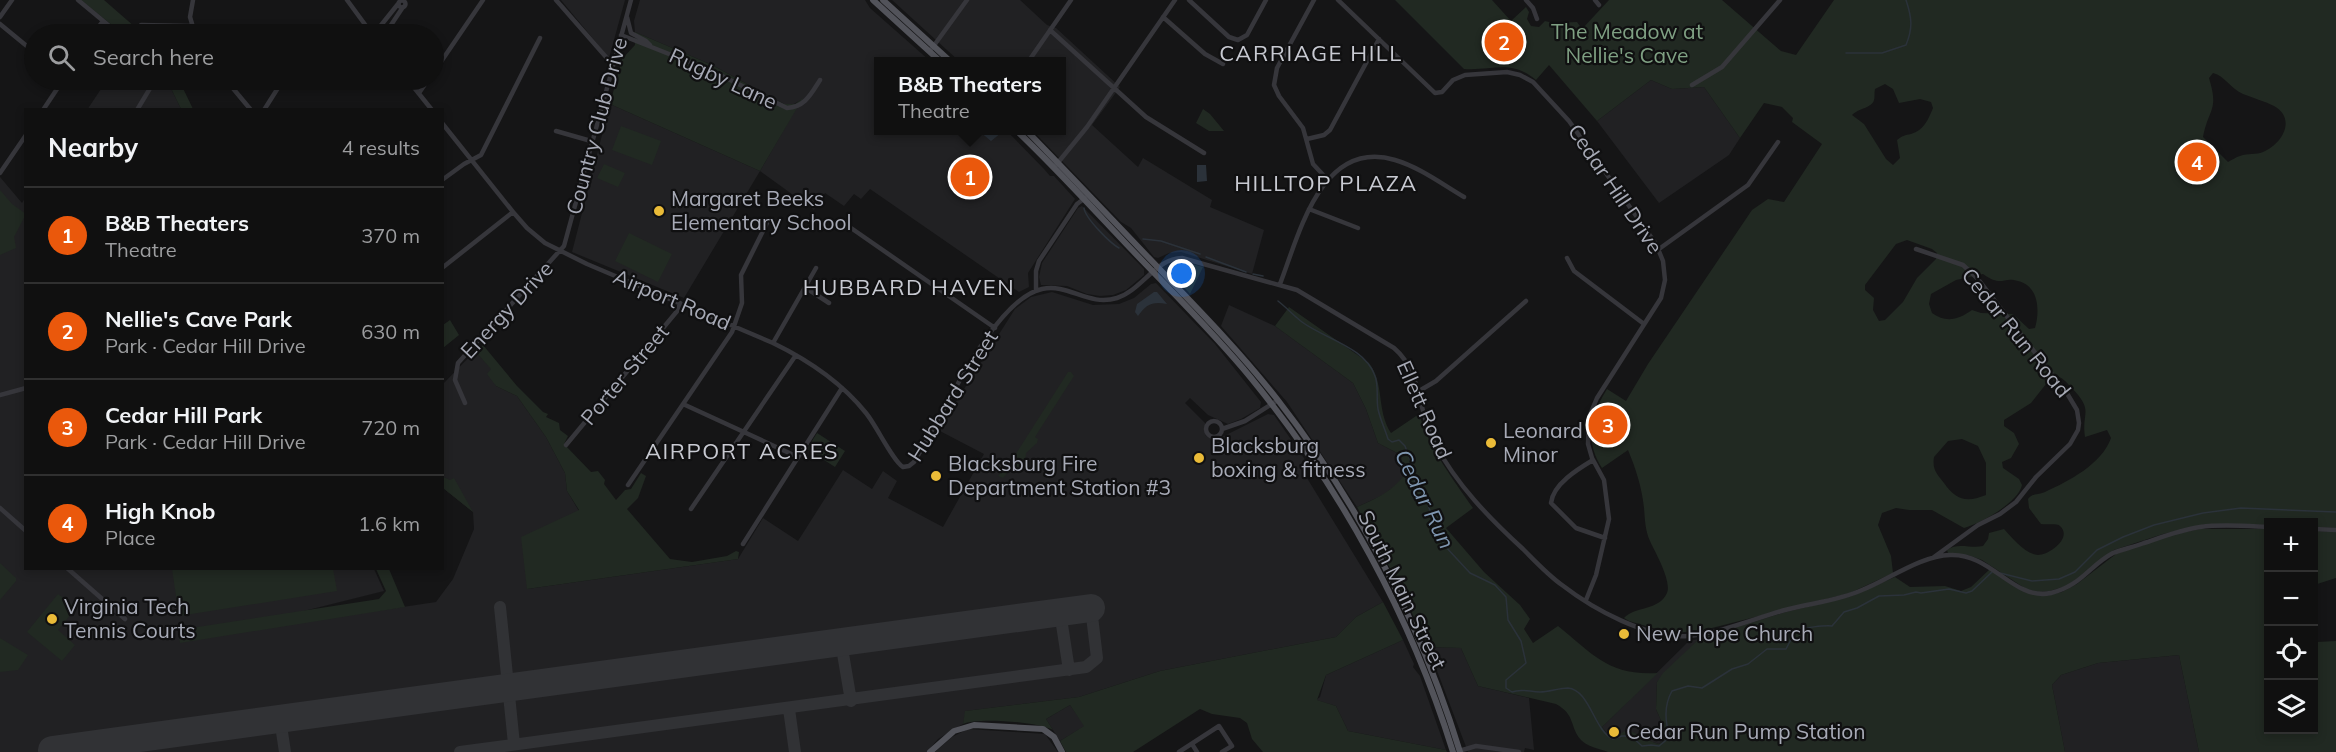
<!DOCTYPE html>
<meta charset="utf-8">
<style>
body{margin:0;font-family:Mulish,sans-serif;background:#1e1e1e;color:#f1f3f6}
.controls{position:absolute;right:18px;bottom:18px;display:grid;overflow:hidden;border-radius:0px;box-shadow:0 3px 9px #0003}
.controls button{width:54px;height:54px;display:grid;place-items:center;padding:0;border:0;border-bottom:2px solid #303030;background:#101010;color:#f1f3f6;font:30px sans-serif}
.you{position:absolute;left:1182px;top:274px;width:21px;height:21px;margin:-15px;border:4px solid #fff;border-radius:50%;background:#1a73e8;box-shadow:0 0 0 9px #1a73e833}
.badge{display:grid;place-items:center;width:39px;height:39px;border-radius:50%;background:#ea580c;color:#fff;font-size:20px;font-weight:700}
.pin{position:absolute;translate:-50% -50%;border:3px solid #fff;box-shadow:0 2px 6px #0006}
.popup{position:absolute;left:874px;top:57px;width:192px;height:78px;box-sizing:border-box;display:grid;place-content:center;border-radius:0px;background:#101010;filter:drop-shadow(0 2px 4px #0005);font-size:20px;white-space:nowrap;color:#9c9d9f}
.popup b{font-size:22px;color:#f1f3f6}
.popup::after{content:'';position:absolute;left:50%;top:100%;margin-left:-12px;border:12px solid transparent;border-top-color:#101010}
.list{margin:0;padding:0;list-style:none}
h2{display:flex;justify-content:space-between;align-items:center;height:78px;margin:0;padding:0 24px;font-size:26px}
h2 small{font-size:20px;font-weight:400;color:#9c9d9f}
.list li{display:grid;grid-template-columns:39px 1fr auto;gap:18px;align-items:center;box-sizing:border-box;height:96px;padding:0 24px;border-top:2px solid #303030}
.list b{display:block;font-size:22px;white-space:nowrap}
.list p{margin:0;font-size:20px;white-space:nowrap;color:#9c9d9f}
.list em{font-size:20px;font-style:normal;color:#9c9d9f}
.icon{flex:none;width:33px;height:33px;fill:none;stroke:currentColor;stroke-width:2;stroke-linecap:round;stroke-linejoin:round}
.map{position:relative;flex:none;width:2336px;height:752px;overflow:hidden}
.search{position:absolute;background:#101010;box-shadow:0 3px 9px #0003;left:24px;top:24px;width:420px;height:66px;display:flex;align-items:center;gap:15px;box-sizing:border-box;padding:0 21px;border-radius:33px;color:#9c9d9f;font-size:22px}
.panel{position:absolute;background:#101010;box-shadow:0 3px 9px #0003;left:24px;top:108px;width:420px;height:462px;border-radius:0px}
.map>svg:first-child{display:block}
</style>
<div class="map">
<svg width="2336" height="752" viewBox="0 0 2336 752">
<rect width="100%" height="100%" fill="#151516"/>
<!-- built -->
<path fill="#212123" d="M561,0H625L609,58Z
M640,0H865L870,8L930,61L878,62V130L1007,131L1044,169L1050,176H1054L1075,199L1028,273L1029,287L1019,292L870,189L861,199L854,194L844,206L825,193L814,210L760,171L684,298L572,252L610,104L760,171L801,100L792,105L784,104L712,65L635,32L634,21Z
M892,0H1020L1047,25L1056,28L1120,87L1092,125L1138,167L1143,158L1212,200L1210,207L1264,230L1252,274L1181,252L1169,253L1158,258L1154,257L1131,228L1121,222L1033,131L1062,130V62L959,61Z
M107,80H167L181,109L87,110Z
M1651,80L1672,89L1704,87L1740,138L1729,155L1659,203L1597,121Z
M0,177L22,203L25,198L26,568L374,569L384,591L196,638L436,602L453,579L474,529L473,512L443,488V384L475,351L492,369L496,386L517,396L546,437L565,473L567,491L579,511L527,589L738,559L763,518L798,541L843,470L872,489L883,471L897,481L888,498L943,527L984,454L938,430L1015,309L1031,297L1052,292L1093,305L1119,304L1134,298L1151,284L1156,283L1215,344L1261,402L1260,408L1241,419L1228,424L1208,415L1190,398L1185,403L1205,423L1206,436L1216,440L1268,414L1274,415L1306,461L1299,465L1383,602L1356,617L1336,637L1160,671L1079,697L966,711L963,724L938,739L927,752H0Z
M1082,206L1144,269V275L1126,290L1113,295L1100,296L1087,294L1067,286L1041,285L1039,277L1042,263L1078,208Z
M1229,305L1275,326L1353,383L1366,409L1378,443L1401,455L1404,475L1398,484L1383,495L1357,507L1287,402L1221,326Z
M1699,639L1657,682L1656,709L1666,732L1665,740L1659,744L1652,742L1639,734L1609,737L1602,727L1689,641Z
M1403,640L1414,664L1413,667L1420,676L1446,750L1348,731L1336,706L1316,700L1320,697L1326,675Z
M1428,647L1461,648L1478,686L1529,698L1534,750L1525,748L1524,752H1468Z
M2179,655L2199,752H2065L2052,685L2061,675L2098,663Z
M1070,705L1085,726L1060,741L1046,719Z
M968,729L1045,734L1058,752H935L952,737Z"/>
<!-- green -->
<path fill="#212922" fill-rule="evenodd" d="M81,0H104L143,34H123Z
M1395,0H1492L1511,21L1526,7L1529,12L1527,19L1531,26L1539,27L1545,21L1553,23L1577,22L1582,29L1609,0H1722L1781,51L1796,55L1834,0H2336V528L2314,527V522H2268V525L2206,524L2163,534L2114,550L2080,577L2066,586L2050,591L2038,592L2026,589L1982,560L1968,555L1948,553L1947,550C1958,542 1971,549 1983,546L1988,539L1989,533L2004,529C2012,538 2025,554 2038,555C2049,555 2073,538 2060,526C2057,523 2047,525 2041,524L2029,508L2028,499C2032,493 2038,495 2045,492C2069,481 2102,464 2111,438L2107,430L2085,437C2081,411 2095,412 2071,387C2066,382 2062,377 2056,376L2050,379L2031,403L2004,420V426L2014,433L2019,444L2011,458L2002,462L2003,468L2019,479L2022,485C2018,503 1981,523 1964,528L1932,510H1909L1896,508L1882,513L1878,525L1891,556L1893,573L1850,593L1700,631L1670,633L1629,621L1624,618C1635,606 1659,611 1667,593C1672,581 1655,552 1650,541C1645,530 1645,519 1644,508C1642,488 1636,469 1628,450L1602,468C1584,440 1591,415 1607,389L1626,401L1648,364L1752,210L1768,199L1784,202L1822,144L1792,122L1793,118L1782,107L1764,103L1740,138L1704,87L1672,89L1651,80L1597,121L1549,65L1536,80C1511,59 1493,71 1464,69ZM2213,73C2225,76 2231,89 2243,94C2253,98 2264,101 2274,106C2297,119 2282,144 2263,152C2256,155 2248,153 2240,156C2236,157 2232,160 2228,162L2203,137C2209,107 2219,111 2209,78ZM1885,84L1893,89L1899,103L1920,99L1931,102L1933,108C1928,120 1924,130 1911,134C1905,135 1902,136 1897,140L1900,158L1893,165L1886,159L1864,124L1852,115C1859,108 1872,108 1874,100C1875,97 1874,93 1875,89ZM1907,240L1932,249L1937,253L1936,259L1917,278L1903,302L1885,320L1879,321L1873,310L1874,298L1865,290V285L1896,244ZM1983,274C2003,288 2002,276 2018,281C2039,286 2040,311 2035,328L2029,329L2013,314L1981,313L1972,310C1958,320 1946,323 1932,313L1929,304L1931,294L1956,280ZM1962,439L1978,446L1986,463V495C1966,503 1956,500 1944,483C1937,474 1932,470 1934,457L1948,441Z
M635,32L712,65L784,104H795L803,98L760,171L610,104L622,59L635,45Z
M167,80H179L193,109H181Z
M1203,109L1210,114L1224,131H1209L1196,123Z
M621,126L661,141L652,165L612,150Z
M604,164L625,173L618,187L597,178Z
M0,190L12,204L26,214L14,237L16,248L0,255Z
M629,233L672,254L658,282L615,261Z
M1181,261L1203,267L1190,294L1170,271L1175,262Z
M1289,307L1369,363C1385,384 1376,410 1391,433L1419,414C1430,449 1452,478 1473,508L1446,528L1484,572L1520,605L1530,619L1524,629L1533,643L1558,626C1594,655 1609,676 1658,673L1602,727L1609,737H1616L1626,730C1638,733 1647,741 1659,744L1665,740L1666,732L1656,709L1657,682L1663,673L1699,639L1786,612L1852,596L1895,577L1910,587L1945,586L1961,591L1971,587L1990,569L2024,592L2045,596L2062,592L2077,584L2116,554L2171,535L2200,529H2268V730H2314V635L2317,642L2336,641V752H2199L2179,655L2098,663L2061,675L2052,685L2065,752H1608C1600,749 1586,746 1581,740C1569,726 1576,715 1556,704L1478,686L1461,648L1428,647L1397,581L1357,507C1375,499 1392,492 1404,475L1401,455L1378,443L1366,409L1353,383L1275,326Z
M450,320L459,335L443,348V325Z
M483,345L517,386L543,412L548,414L546,417L559,423L560,430L568,436L564,444L591,472L598,471L605,480L604,484L616,500L625,490L631,489L641,473L646,476L638,498L627,509L670,559L692,562L727,556L736,551L739,552L738,559L527,589L521,537L579,510L567,491L565,473L546,437L517,396L496,386L487,374L491,369L475,351Z
M1068,372H1071L1074,376L1035,437L1038,439L1037,443L1026,453L1025,465L1011,469L1003,478L998,476L1012,460Z
M817,433L845,451L835,467L807,449Z
M443,477L450,480L454,478L473,512L443,488Z
M2314,531L2336,532V578L2314,585Z
M0,563L16,578V581L0,600Z
M172,569H333L337,591L179,616Z
M376,569H389L405,607L180,643L178,630L379,599L386,591Z
M58,594L76,608L58,630L75,645L62,661L27,632Z
M1383,602L1403,640L1326,675L1317,700L1336,706L1348,731L1446,750L1447,752H1263L1252,739L1247,723L1240,718L1212,714L1200,709L1133,752H1066L1060,741L1084,726L1070,705L1046,719L1053,730C1038,722 978,717 963,724L965,711L1079,697L1160,671L1336,637L1356,617Z
M0,638L28,655L18,670L0,672Z"/>
<!-- water -->
<path fill="#2b323a" d="M979,131H1001V133L991,141Z
M1197,165H1206L1207,181L1197,182Z
M1154,292H1157L1167,304C1153,301 1146,304 1138,316L1135,312L1137,304Z"/>
<g fill="none" stroke-linecap="round" stroke-linejoin="round">
<!-- stream -->
<path stroke="#2b323a" stroke-width="1.5" d="M1846,53H1882L1906,45C1913,28 1912,18 1906,0
M1084,208C1085,218 1110,243 1119,248
M1143,239L1161,241L1200,254
M1206,257L1246,272
M1253,274L1263,276
M1278,301C1287,308 1294,316 1302,322C1325,339 1365,347 1375,376C1379,386 1376,398 1378,409C1380,419 1385,429 1388,439L1392,442L1399,440L1405,446L1412,465L1415,485L1423,493L1444,545L1470,573L1495,585L1506,597L1508,620L1521,641L1526,663L1506,680V688L1512,692C1521,688 1530,692 1540,692C1549,692 1559,688 1568,688C1590,690 1594,731 1613,739L1622,736H1631L1642,746L1651,745L1659,746L1670,737C1665,722 1664,705 1672,691L1688,686L1702,688L1732,669L1748,664L1767,649H1786L1796,630C1804,628 1824,625 1832,626L1844,612L1857,608L1879,596L1904,595L1916,592L1921,593L1949,589L1966,593L1972,591L1992,572
M2000,573L2032,581L2059,579L2075,572L2097,550L2123,537L2154,525L2203,513L2241,508L2336,512"/>
<!-- taxiway -->
<path stroke="#313235" stroke-width="12" d="M500,607L514,744
M1060,612L1069,670
M841,642L851,701
M789,709L795,752
M280,719L285,752
M87,745L88,752
M55,749L56,752
M460,752L1086,667L1097,658L1091,608"/>
<!-- runway -->
<path stroke="#313235" stroke-width="28" d="M52,750L1091,608"/>
<!-- minor -->
<path stroke="#36363b" stroke-width="4.5" d="M78,0L119,34
M193,0L190,17L195,34
M347,0L372,34
M556,0L613,65
M1189,0L1229,37L1238,40L1247,35L1266,0
M1314,0L1277,68L1274,85L1279,96L1303,128L1313,164L1327,179
M1338,0L1435,93L1442,92L1453,80L1465,75L1507,72L1520,75L1533,82L1569,121L1656,244L1663,261L1665,280L1661,298L1597,398L1589,417L1588,444L1592,458L1604,480L1609,519L1596,575L1586,600
M1526,0L1533,8L1537,19
M1595,0L1599,5
M398.5 4a3.5 3.5 0 1 1 7 0a3.5 3.5 0 1 1-7 0Z
M0,17L12,0
M627,17L631,33L646,41L650,45
M1163,17L1205,54L1223,64
M0,24L34,52
M141,25L191,26L213,34
M1050,30L1146,117L1204,153
M93,34L103,21
M374,34L398,4
M385,34L403,7
M621,35L712,71L787,108C805,107 811,94 820,80
M930,51L967,0
M1028,62L1071,0
M434,72L483,0
M226,80L251,110
M408,80L432,110
M1692,85L1722,67L1780,0
M419,93L428,80
M43,110L63,80
M137,110L155,80
M264,110L283,80
M442,123L513,212L527,228L545,243L587,264L773,343C808,360 842,383 866,413C876,425 893,461 903,467L909,466L914,462C940,421 993,299 1042,289C1069,283 1088,307 1117,298C1142,290 1156,258 1182,258L1297,290L1394,348C1423,373 1417,412 1435,444C1457,485 1489,518 1523,549C1535,561 1548,575 1562,585C1593,609 1647,639 1688,636C1721,633 1753,619 1785,610C1810,603 1838,601 1862,590C1890,579 1920,556 1950,555C1992,553 2013,601 2051,593C2081,586 2090,565 2113,553C2123,549 2134,547 2144,543C2162,537 2180,530 2200,527C2222,524 2246,526 2268,527
M556,131L591,141
M1307,139L1324,135L1330,130L1379,39
M1056,165L1087,127L1175,0
M0,173L26,135
M442,180L464,164L481,155L540,38
M1309,209L1358,228
M851,228L995,328
M1659,249L1748,185L1778,142
M1916,249L1963,265L1977,278L2068,395L2077,410L2079,423L2078,430L2070,444L2036,477L2016,502L2000,514L1978,525L1934,557
M1567,258L1574,271L1644,324
M442,268L513,212
M1280,284C1299,235 1321,138 1395,160C1419,167 1442,184 1464,197
M806,288L829,303
M1036,290V271L1039,261L1077,204L1085,198
M773,343L816,268
M1419,391L1436,381L1526,301
M0,395L26,388
M465,403L455,380L458,363L564,246L631,0
M683,404L798,457
M1206 429a8 8 0 1 1 16 0a8 8 0 1 1-16 0Z
M1222,429L1245,421L1278,400
M566,445L678,310L680,303
M1593,460C1578,469 1553,484 1551,503L1576,528L1605,538
M628,485L732,332L742,303L741,275L767,223
M0,508L26,531
M691,509L796,355
M2314,529L2336,530
M743,544L842,388
M67,568L125,619
M1192,744L1197,752
M1459,751L1476,746L1519,752
M1179,752L1219,726L1232,746L1222,752"/>
<!-- major -->
<path stroke="#52535a" stroke-width="6" d="M873,0L941,62
M883,0L951,62
M1016,130C1057,169 1095,211 1133,251C1173,293 1214,333 1251,378C1341,488 1411,616 1453,752
M1026,130C1066,171 1106,213 1146,255C1191,302 1237,348 1277,399C1359,504 1421,625 1460,752
M930,752L954,731L974,725L1043,729L1054,737L1062,752"/>
</g>
<!-- markers -->
<g fill="#eabb38" stroke="#101011" stroke-width="2">
<circle cx="659" cy="211" r="6"/>
<circle cx="1491" cy="443" r="6"/>
<circle cx="1199" cy="458" r="6"/>
<circle cx="936" cy="476" r="6"/>
<circle cx="52" cy="619" r="6"/>
<circle cx="1624" cy="634" r="6"/>
<circle cx="1614" cy="732" r="6"/>
</g>
<g text-anchor="middle" stroke-width="4.5" stroke-linejoin="round" paint-order="stroke">
<!-- park labels -->
<g font-size="21" fill="#7fa083" stroke="#101011">
<text x="1627" y="39">The Meadow at<tspan x="1627" dy="24">Nellie's Cave</tspan></text>
</g>
<!-- street labels -->
<g font-size="21" fill="#a7aab6" stroke="#101011">
<text transform="translate(723 79) rotate(25)" y="7">Rugby Lane</text>
<text transform="translate(597 126) rotate(-75)" y="7">Country Club Drive</text>
<text transform="translate(1615 189) rotate(56)" y="7">Cedar Hill Drive</text>
<text transform="translate(672 300) rotate(23)" y="7">Airport Road</text>
<text transform="translate(507 310) rotate(-47)" y="7">Energy Drive</text>
<text transform="translate(2016 333) rotate(51)" y="7">Cedar Run Road</text>
<text transform="translate(625 375) rotate(-50)" y="7">Porter Street</text>
<text transform="translate(953 396) rotate(-58)" y="7">Hubbard Street</text>
<text transform="translate(1424 410) rotate(66)" y="7">Ellett Road</text>
<text transform="translate(1402 590) rotate(64)" y="7">South Main Street</text>
</g>
<!-- poi labels -->
<g font-size="21" fill="#a7aab6" stroke="#101011" text-anchor="start">
<text x="671" y="206">Margaret Beeks<tspan x="671" dy="24">Elementary School</tspan></text>
<text x="1503" y="438">Leonard<tspan x="1503" dy="24">Minor</tspan></text>
<text x="1211" y="453">Blacksburg<tspan x="1211" dy="24">boxing &amp; fitness</tspan></text>
<text x="948" y="471">Blacksburg Fire<tspan x="948" dy="24">Department Station #3</tspan></text>
<text x="64" y="614">Virginia Tech<tspan x="64" dy="24">Tennis Courts</tspan></text>
<text x="1636" y="641">New Hope Church</text>
<text x="1626" y="739">Cedar Run Pump Station</text>
</g>
<!-- neighbourhood labels -->
<g font-size="22" letter-spacing="1.5" fill="#c8cad2" stroke="#101011">
<text x="1311" y="61">CARRIAGE HILL</text>
<text x="1326" y="191">HILLTOP PLAZA</text>
<text x="909" y="295">HUBBARD HAVEN</text>
<text x="742" y="459">AIRPORT ACRES</text>
</g>
<!-- water labels -->
<g font-size="22" font-style="italic" fill="#7f96b0" stroke="#101011">
<text transform="translate(1425 499) rotate(64)" y="8">Cedar Run</text>
</g>
</g>
</svg>
<div class="controls">
<button>+</button>
<button>−</button>
<button><svg class="icon" aria-label="locate" viewBox="0 0 24 24"><circle cx="12" cy="12" r="6"/><path d="M12 2v4M12 18v4M2 12h4M18 12h4"/></svg></button>
<button><svg class="icon" aria-label="layers" viewBox="0 0 24 24"><path d="M12 4l9 5-9 5-9-5zM3 14l9 5 9-5"/></svg></button>
</div>
<div class="you"></div>
<div class="pin badge" style="left:970px;top:177px">1</div>
<div class="popup"><b>B&amp;B Theaters</b>Theatre</div>
<div class="pin badge" style="left:1504px;top:42px">2</div>
<div class="pin badge" style="left:1608px;top:425px">3</div>
<div class="pin badge" style="left:2197px;top:162px">4</div>
<div class="search"><svg class="icon" aria-label="search" viewBox="0 0 24 24"><circle cx="10" cy="10" r="6"/><path d="M15 15l6 6"/></svg>Search here</div>
<section class="panel">
<h2>Nearby<small>4 results</small></h2>
<ul class="list">
<li><span class="badge">1</span><div><b>B&amp;B Theaters</b><p>Theatre</p></div><em>370 m</em></li>
<li><span class="badge">2</span><div><b>Nellie's Cave Park</b><p>Park · Cedar Hill Drive</p></div><em>630 m</em></li>
<li><span class="badge">3</span><div><b>Cedar Hill Park</b><p>Park · Cedar Hill Drive</p></div><em>720 m</em></li>
<li><span class="badge">4</span><div><b>High Knob</b><p>Place</p></div><em>1.6 km</em></li>
</ul>
</section>
</div>
